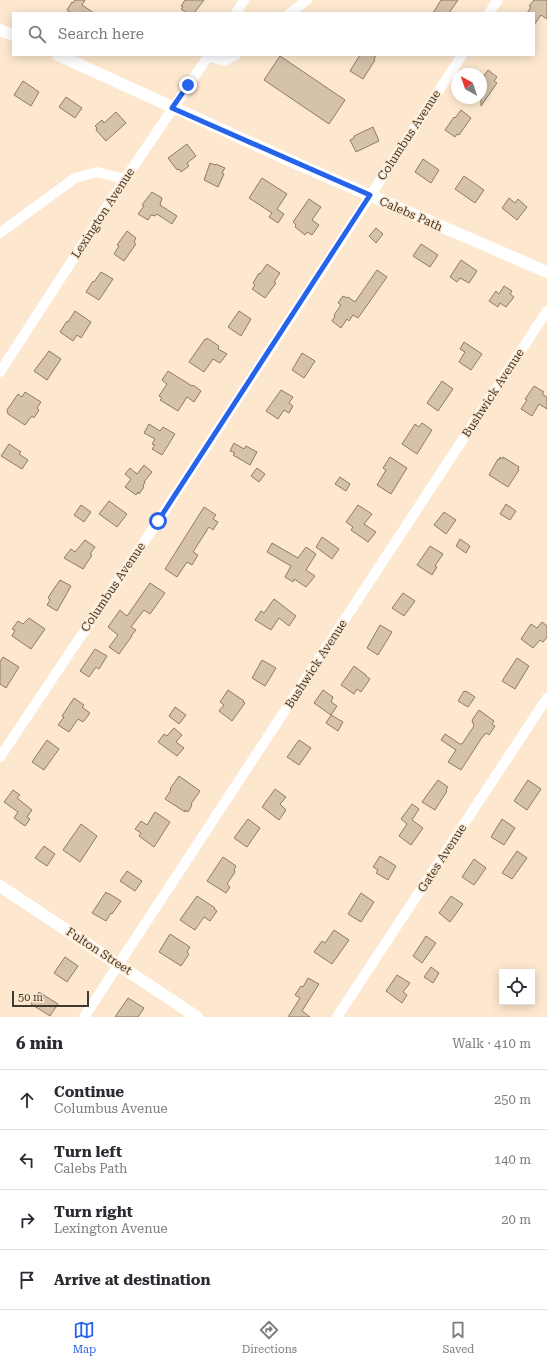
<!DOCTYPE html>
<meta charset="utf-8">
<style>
body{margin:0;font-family:"Roboto Serif",serif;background:#f7f7f7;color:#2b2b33}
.controls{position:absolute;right:12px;bottom:12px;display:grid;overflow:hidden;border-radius:0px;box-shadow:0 2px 10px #0003}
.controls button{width:36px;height:36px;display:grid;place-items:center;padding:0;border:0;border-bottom:1px solid #e1e1e2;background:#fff;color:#2b2b33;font:20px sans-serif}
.compass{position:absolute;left:451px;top:68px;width:36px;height:36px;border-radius:50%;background:#fff;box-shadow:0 2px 10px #0003;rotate:320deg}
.scale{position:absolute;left:12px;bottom:10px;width:77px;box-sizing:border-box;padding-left:4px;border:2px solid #41392f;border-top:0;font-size:11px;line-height:14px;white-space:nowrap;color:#41392f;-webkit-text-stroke:3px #fde8cf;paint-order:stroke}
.stop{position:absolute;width:12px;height:12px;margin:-9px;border:3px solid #2563eb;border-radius:50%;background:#fff}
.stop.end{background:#2563eb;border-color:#fff;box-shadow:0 1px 4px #0008}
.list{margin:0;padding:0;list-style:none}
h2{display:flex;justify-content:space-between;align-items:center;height:52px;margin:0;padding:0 16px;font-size:17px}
h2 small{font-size:13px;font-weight:400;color:#7c7c81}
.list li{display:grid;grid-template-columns:26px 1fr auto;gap:12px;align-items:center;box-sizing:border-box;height:60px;padding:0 16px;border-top:1px solid #e1e1e2}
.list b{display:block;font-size:15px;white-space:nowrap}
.list p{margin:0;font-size:13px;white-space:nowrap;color:#7c7c81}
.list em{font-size:13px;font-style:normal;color:#7c7c81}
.icon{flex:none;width:22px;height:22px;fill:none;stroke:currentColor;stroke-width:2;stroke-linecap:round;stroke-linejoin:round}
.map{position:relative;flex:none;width:547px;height:1017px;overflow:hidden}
.search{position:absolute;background:#fff;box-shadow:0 2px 10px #0003;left:12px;right:12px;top:12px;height:44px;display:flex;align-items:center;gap:10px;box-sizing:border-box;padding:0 14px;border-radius:0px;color:#7c7c81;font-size:15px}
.sheet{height:292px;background:#fff}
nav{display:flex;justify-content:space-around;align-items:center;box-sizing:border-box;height:56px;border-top:1px solid #e1e1e2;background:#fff;font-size:11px;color:#7c7c81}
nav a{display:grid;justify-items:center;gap:2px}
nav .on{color:#2563eb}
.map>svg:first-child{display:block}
</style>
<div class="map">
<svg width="547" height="1017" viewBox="0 0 547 1017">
<rect width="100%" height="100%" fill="#fde8cf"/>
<!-- building -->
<path fill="#d6c1a9" stroke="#8e7b65" d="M75,0H85L82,5L94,13H71L67,10L72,2L73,3Z
M185,0H204L194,13H187L181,9L183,7L181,6Z
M441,0H458L449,13H433Z
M534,0H547V19L541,15L534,25V13H527L531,7L529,6Z
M360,55H376L374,59L375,60L363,79L350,71Z
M280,56L345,100L329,124L264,80Z
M488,70L497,77L494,81L497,83L481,106V80Z
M23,81L39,92L31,106L14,95Z
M66,97L82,108L75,118L59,107Z
M461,110L471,118L459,135L457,134L455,137L445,130L454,117L455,118Z
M116,112L126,123L106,141L96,130L97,128L95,126L102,120L104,123Z
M373,127L379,141L356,152L350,140L354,138V136Z
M187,144L196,156L187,163L189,166L181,172L179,169L177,170L168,158Z
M423,159L439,170L431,183L415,172Z
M210,163L215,165L216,164L225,168L222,173L224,174L218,187L204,180Z
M464,176L484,190L475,203L455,189Z
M262,178L287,194L277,209L284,214L278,223L269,217L272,213L249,198Z
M152,192L162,198L160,205L177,216L172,224L157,214L155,216L151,215L148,220L138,214L144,206L142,205Z
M509,198L515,203L518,199L527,207L517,220L502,208Z
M309,199L321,207L312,220L319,225L312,235L307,232L305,235L295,227L296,225L293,222Z
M376,228L383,234L376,243L369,236Z
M127,231L136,238L134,242L136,244L124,261L114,254L119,246L117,245Z
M421,244L438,255L430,267L413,256Z
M461,260L477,271L469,283L460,278L457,282L450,277Z
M267,264L280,273L274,282L276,283L265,298L252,289L255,285L253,283L259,273L260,274Z
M377,270L387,277L358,318L353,315L349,321L347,319L341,328L332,321L335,316L334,315L341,305L338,303L343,296L347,298L348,297L355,302Z
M101,272L113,279L99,300L86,292L93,281L94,282Z
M504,286L512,291L510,294L514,297L506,307L500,303L498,307L489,301L496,291L499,294Z
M75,311L91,322L81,338L77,335L73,341L60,332L67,321L68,322Z
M239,311L251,319L241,336L228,327Z
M207,338L219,346L218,349L227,354L220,363L213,359L204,372L189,362L205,339L206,340Z
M464,342L482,354L471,370L459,362L465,352L460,349Z
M49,351L61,359L47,380L34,371Z
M302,353L315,361L304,378L292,370Z
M168,371L192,386L193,385L201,391L194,402L187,397L178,411L160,400L162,398L159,396L167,384L162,380Z
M442,381L453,389L438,411L427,403Z
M534,386L544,392L542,394L547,397V409L539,404L532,416L521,409L527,400L525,399Z
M281,390L293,397L289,403L293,406L289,413L284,410L278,419L266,411Z
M25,392L41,402L37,408L39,410L34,418L32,416L25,425L8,414L7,410L18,394L22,397Z
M422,423L432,430L417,454L402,444L415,424L419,427Z
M149,424L160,431L163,427L175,434L162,455L152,449L155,445L152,444L155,439L144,433Z
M234,443L244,449L246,446L257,452L250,465L233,455L235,453L230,451Z
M9,444L21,452L19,454L28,460L22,469L1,456Z
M390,457L407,468L391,494L377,485L386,470L383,468Z
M500,457L502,459L503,457L519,467L518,469L519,470L508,487L489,475L498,459L499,460Z
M144,465L152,472L144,482H145L143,486L144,487L139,494L138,492L136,495L125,487L131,479L125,474L130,468L137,474Z
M257,468L265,474L259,482L251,476Z
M340,477L350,484L346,491L335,484Z
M109,501L127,514L117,527L99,514Z
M506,504L516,511L510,520L500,514Z
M81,505L91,512L84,522L74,515Z
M358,505L372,514L364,524L376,532L368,542L351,530L353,527L346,522Z
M204,507L216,515L213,519L218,522L213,530L209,527L193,552L198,555L192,565L187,562L177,577L165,569Z
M444,512L456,520L446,534L434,525Z
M322,537L339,549L332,559L316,547Z
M460,539L470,546L466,553L456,546Z
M85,540L95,547L90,554L92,555L83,569L64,558L71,549L75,552Z
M272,543L298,558L306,547L316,554L306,570L315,576L306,587L294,579L293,582L285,577L291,566L267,552Z
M430,546L443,554L435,566L437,567L432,575L417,565Z
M60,580L71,586L57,611L47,605L50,600L48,598L51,593Z
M150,583L165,593L150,614L144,610L131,627L136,630L131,636H132L119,654L109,647L118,635L108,627L120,610L127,616Z
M403,593L415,601L404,616L392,608Z
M274,599L296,616L289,626L279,618L271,630L255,620L261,611L264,613Z
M29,618L45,629L31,649L12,636L15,630L12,629L18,621L23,624Z
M542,622L547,626V637L543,642L540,640L533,648L521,639L531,624L537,628Z
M380,625L392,632L378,655L367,648Z
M95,649L107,656L99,669L96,667L89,677L80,671Z
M3,657L19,667L6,688L0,684V662Z
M517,658L529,666L515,689L502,681Z
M262,660L276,668L265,686L252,678Z
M354,666L366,675V676L370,679L361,692L357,689L354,694L341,685Z
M228,690L244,701L243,702L245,703L232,721L219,711L224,705L220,702Z
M323,690L333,697L331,702L337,706L331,715L314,703Z
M464,691L465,692L466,691L475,697L468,707L458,701Z
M74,698L84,705L82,707L90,713L83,722L78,719L69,732L58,725L64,717L62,716Z
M175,707L186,715L179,724L169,716Z
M479,710L494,721L492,724L495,726L489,735L486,733L481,739L461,770L448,762L456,750L441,740L445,734L460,744H462L474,726L472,720Z
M331,715L343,722L338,731L326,723Z
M174,728L182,735L176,742L184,748L177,756L158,742L164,734L167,736Z
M47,740L59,749L44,770L32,762Z
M299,740L311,748L299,765L287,757Z
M179,776L200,791L191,804L192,805L188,812L185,810V812L165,799L171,790L170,789Z
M438,780L448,787L446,790L447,791L435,810L422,802Z
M528,780L541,789L527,810L514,801Z
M275,789L286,797L280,804L286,810L279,820L262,807Z
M13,790L20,795L17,798L32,810L27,817L30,819L25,826L14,818L18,812L4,802Z
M412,804L419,809L412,820L423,828L411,845L399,836L407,824L401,819Z
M155,812L170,822L154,847L139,836L141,833L135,829L141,821L147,825Z
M248,819L260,828L247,847L234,838Z
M502,819L515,828L504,845L491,837Z
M81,824L97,836L80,862L63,850Z
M44,846L55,854L47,866L35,858Z
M517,851L527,858L512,879L502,873Z
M380,856L396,866L388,880L376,873L378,870L373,867Z
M223,857L236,866L234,870L235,872L227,884L230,887L226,893L207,881Z
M474,859L486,868L474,885L462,877Z
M127,871L142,881L135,891L120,881Z
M106,892L107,894L108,893L121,901L112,914L111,913L106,921L92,913Z
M361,893L374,902L361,922L348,914Z
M197,896L215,908L214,909L217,911L210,921L204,917L195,930L180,920Z
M451,896L463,904L450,922L439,913Z
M334,930L349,940L332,964L314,952L322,941L325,943Z
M170,934L190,947L187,952L189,954L181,966L159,952Z
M426,936L436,943L422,963L413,956Z
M65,957L78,966L67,982L54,973Z
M431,967L439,973L433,983L424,977Z
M397,975L410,983L403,992L407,995L402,1003L386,991Z
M308,978L319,984L302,1011L310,1017H288L300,998L295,995L301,986L303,987Z
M39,992L58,1004L50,1016L31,1004Z
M128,998L144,1008L138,1017H115Z"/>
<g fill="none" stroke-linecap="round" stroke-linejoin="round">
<!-- minor -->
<path stroke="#fff" stroke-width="10" d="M236,13L244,0
M290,13L307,0
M489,13L498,0
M208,56L224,61L236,55
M0,233L75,178L97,172L125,179
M0,372L125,179L209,55
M0,757L158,521L462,55
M84,1017L547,311
M337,1017L547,698"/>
<!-- tertiary -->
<path stroke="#fff" stroke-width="12" d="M0,30L13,35
M58,55L300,165L547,272
M0,886L197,1017"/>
</g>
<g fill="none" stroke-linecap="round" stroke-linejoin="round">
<!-- route -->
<path stroke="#2563eb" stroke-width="5" d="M158,521L370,195L172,108L188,85"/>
</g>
<g text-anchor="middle" stroke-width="3" stroke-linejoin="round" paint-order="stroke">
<!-- street labels -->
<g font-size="12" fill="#41392f" stroke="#fde8cf">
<text transform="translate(409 135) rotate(-57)" y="4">Columbus Avenue</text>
<text transform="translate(103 213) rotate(-57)" y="4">Lexington Avenue</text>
<text transform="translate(411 214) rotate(24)" y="4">Calebs Path</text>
<text transform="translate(493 393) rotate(-57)" y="4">Bushwick Avenue</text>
<text transform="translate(113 587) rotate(-56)" y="4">Columbus Avenue</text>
<text transform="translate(316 664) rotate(-57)" y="4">Bushwick Avenue</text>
<text transform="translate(442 858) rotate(-57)" y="4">Gates Avenue</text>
<text transform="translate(99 951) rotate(33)" y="4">Fulton Street</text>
</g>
</g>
</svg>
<div class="controls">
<button><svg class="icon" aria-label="locate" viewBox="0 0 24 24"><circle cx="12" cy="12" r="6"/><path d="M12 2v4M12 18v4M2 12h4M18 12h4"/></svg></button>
</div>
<svg class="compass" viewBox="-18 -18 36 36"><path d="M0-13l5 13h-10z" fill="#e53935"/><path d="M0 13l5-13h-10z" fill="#7c7c81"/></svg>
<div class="scale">50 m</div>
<div class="stop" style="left:158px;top:521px"></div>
<div class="stop end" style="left:188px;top:85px"></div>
<div class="search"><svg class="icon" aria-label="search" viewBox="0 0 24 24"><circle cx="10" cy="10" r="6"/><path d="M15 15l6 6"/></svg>Search here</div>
</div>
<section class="sheet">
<h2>6 min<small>Walk · 410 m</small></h2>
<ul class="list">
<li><svg class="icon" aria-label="ahead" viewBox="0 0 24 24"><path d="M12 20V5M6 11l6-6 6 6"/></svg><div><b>Continue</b><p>Columbus Avenue</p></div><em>250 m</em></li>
<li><svg class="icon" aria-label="left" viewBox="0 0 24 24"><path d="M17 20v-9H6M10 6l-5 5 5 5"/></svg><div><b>Turn left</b><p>Calebs Path</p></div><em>140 m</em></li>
<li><svg class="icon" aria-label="right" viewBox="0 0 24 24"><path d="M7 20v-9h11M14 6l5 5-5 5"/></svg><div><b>Turn right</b><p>Lexington Avenue</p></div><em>20 m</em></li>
<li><svg class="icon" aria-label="arrive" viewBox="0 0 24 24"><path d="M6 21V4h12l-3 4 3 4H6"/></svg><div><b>Arrive at destination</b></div></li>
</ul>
</section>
<nav>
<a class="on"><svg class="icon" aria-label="map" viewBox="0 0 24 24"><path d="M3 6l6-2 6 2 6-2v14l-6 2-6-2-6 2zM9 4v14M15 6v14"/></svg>Map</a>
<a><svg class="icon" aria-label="directions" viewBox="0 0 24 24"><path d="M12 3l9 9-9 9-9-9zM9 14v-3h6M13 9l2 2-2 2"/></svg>Directions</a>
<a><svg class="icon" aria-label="saved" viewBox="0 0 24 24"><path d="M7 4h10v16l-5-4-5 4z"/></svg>Saved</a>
</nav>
